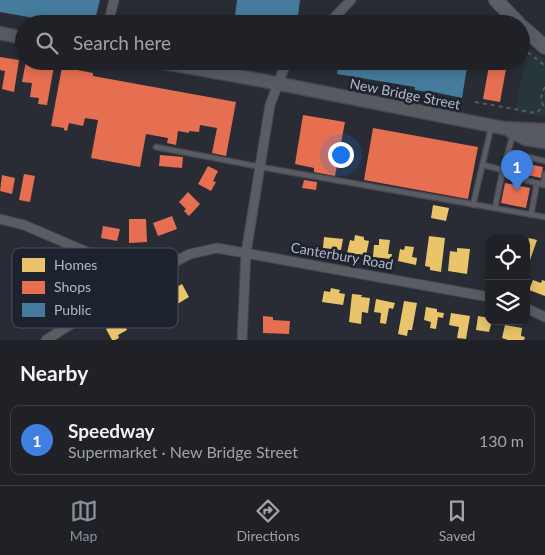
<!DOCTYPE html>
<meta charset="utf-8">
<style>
body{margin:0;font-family:Lato,sans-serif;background:#27292f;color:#f1f3f6}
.controls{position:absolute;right:15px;bottom:15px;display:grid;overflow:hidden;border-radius:10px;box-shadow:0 2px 12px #0003}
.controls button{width:45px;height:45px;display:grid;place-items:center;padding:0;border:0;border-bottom:1px solid #3c3e44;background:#1f2127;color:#f1f3f6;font:25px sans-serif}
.you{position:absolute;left:340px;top:154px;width:18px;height:18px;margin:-12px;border:4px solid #fff;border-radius:50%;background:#1a73e8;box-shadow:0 0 0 8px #1a73e833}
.badge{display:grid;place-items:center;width:32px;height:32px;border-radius:50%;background:#8c9099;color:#fff;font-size:16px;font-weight:700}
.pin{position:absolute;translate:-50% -41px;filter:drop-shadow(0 1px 2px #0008)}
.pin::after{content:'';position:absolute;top:26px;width:18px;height:15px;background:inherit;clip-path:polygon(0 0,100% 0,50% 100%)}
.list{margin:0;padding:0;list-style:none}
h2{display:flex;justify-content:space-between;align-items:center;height:65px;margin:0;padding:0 20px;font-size:21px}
h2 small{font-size:16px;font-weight:400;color:#a1a3a7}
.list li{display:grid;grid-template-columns:32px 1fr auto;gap:15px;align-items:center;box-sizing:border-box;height:70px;margin:0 10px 10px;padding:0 10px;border:1px solid #3c3e44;border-radius:10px}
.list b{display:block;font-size:19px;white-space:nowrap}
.list p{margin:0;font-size:16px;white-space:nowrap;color:#a1a3a7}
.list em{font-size:16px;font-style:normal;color:#a1a3a7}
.icon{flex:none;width:28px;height:28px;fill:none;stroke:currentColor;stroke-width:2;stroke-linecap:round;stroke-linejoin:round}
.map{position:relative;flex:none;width:545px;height:340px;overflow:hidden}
.search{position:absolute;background:#1f2127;box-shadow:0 2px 12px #0003;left:15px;right:15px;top:15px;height:55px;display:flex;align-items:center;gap:12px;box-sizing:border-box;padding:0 18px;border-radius:28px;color:#a1a3a7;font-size:19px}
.sheet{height:145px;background:#1f2127}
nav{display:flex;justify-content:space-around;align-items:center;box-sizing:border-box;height:70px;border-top:1px solid #3c3e44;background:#1f2127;font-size:14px;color:#a1a3a7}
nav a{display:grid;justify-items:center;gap:2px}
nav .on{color:#8c9099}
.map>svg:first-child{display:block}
</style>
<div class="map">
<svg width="545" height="340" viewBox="0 0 545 340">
<rect width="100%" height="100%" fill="#292c34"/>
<!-- green -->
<path fill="#27363a" d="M526,44L545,60V117L515,112L526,57Z"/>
<!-- homes -->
<path fill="#e9c46a" d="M433,205L449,208L446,221L431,218Z
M355,235L364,237V240L369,241L366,255L347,253L350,240L354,241Z
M429,236L445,238L441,272L430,270V267L425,266Z
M324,237L343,239L341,250L323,248Z
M529,238L537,240L529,263L526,262V247Z
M379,239L390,240L388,254H392L391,259L373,257L374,245H379Z
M405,246L414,247L412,257L417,258L416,265L398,261L400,249L404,250Z
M457,248L470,249L467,274L448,271L450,251L457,252Z
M533,280L541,283L542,280L545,281V296L529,290Z
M182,284L189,297L174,306L167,293Z
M331,288L340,290L339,293L345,294L343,305L322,302L324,291L330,292Z
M352,294L362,295L361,297L370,298L368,313L362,312L361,324L349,322Z
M376,299L395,303L393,309L389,308L386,324L380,323L381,313L374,312Z
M404,301L417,303L412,330H408L407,336L398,334Z
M146,305L154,320L140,328L131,313Z
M426,307L437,309V312L444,313L443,318L438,317L436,329L430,328L431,322L424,320Z
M451,313L470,316L466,339L457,338L459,327L449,325Z
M478,316L489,318V321H492L489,332L476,330Z
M122,320L127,330L118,335L119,338L115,340H112L106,329Z
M505,325L522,328L521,336L525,337L524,340H508L502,338Z"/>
<!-- shops -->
<path fill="#e76f51" d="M0,57L19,60L14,92L2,89L5,71L0,70Z
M26,61L54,66L47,105L38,104L39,98L30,97L32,83L22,82Z
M489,66L506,69L500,102L483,99Z
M62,67L93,73V76L236,102L226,156L212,153L217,128L200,125L199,132L189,131V133L178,131L176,145L167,143L168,138L146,134L140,167L91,158L98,120L85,118L83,126L69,123L67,131L64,130V128L51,126Z
M303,115L345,122L335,176L314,172V168L295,164Z
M373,128L478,147L468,199L364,180Z
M160,155L183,157L182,168L159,166Z
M508,160L543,167L541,178L505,170Z
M208,166L218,171L213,181L216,182L211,191L198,184Z
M24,174L35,176L30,202L19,200Z
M2,175L15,178L12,194L0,191Z
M304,180L317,182L316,190L302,188Z
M505,183L530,188L526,208L501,203Z
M188,192L200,204L189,216L184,211L186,209L179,202Z
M172,216L177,229L158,236L153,223Z
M129,219H146L147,242L129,243Z
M103,226L120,229L117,241L101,238Z
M263,316L273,317V320L290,321L289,334L263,333Z"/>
<!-- public -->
<path fill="#457b9d" d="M0,0H100L94,24H68L0,12Z
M237,0H300L297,24H234Z
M339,61H468L462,98L429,91L428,92L415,90V87L337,74Z"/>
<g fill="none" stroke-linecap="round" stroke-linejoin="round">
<defs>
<path id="lane" d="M513,134L502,174L545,185
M156,147L261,167L545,217
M508,152L545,161
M483,165L503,170
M543,185L545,174
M473,205L491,128
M495,208L502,174
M531,215L537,183"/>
<path id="street" d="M108,24L114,0
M328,24L351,0
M0,219L24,225L145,277
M526,308L545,317
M46,340L145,277L190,254L217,248L489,297
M242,340L246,253L270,105L284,68L290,61"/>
<path id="secondary" d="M0,33L24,38
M154,61L265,81L503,128L545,130
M510,131L526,139L545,142"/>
<path id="primary" d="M496,0L519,24
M521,26L545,47"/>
</defs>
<!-- lane casing -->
<use href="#lane" stroke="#45484d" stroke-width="7"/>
<!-- street casing -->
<use href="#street" stroke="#45484d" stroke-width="11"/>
<!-- secondary casing -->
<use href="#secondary" stroke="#45484d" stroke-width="15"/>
<!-- primary casing -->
<use href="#primary" stroke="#474951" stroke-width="16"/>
<!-- path -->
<path stroke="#565a60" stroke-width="2" stroke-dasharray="4 4" stroke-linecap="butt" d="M521,48L533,56L545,66
M545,87C540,94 540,101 545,108
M475,102L536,113L544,106"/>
<!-- lane -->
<use href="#lane" stroke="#595c63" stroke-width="4.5"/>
<!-- street -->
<use href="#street" stroke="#595c63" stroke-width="9"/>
<!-- secondary -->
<use href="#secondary" stroke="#575a61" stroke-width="12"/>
<!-- primary -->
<use href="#primary" stroke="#5b5e65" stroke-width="14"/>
</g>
<g text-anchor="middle" stroke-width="5" stroke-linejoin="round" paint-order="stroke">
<!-- street labels -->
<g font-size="14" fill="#b3b8c5" stroke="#1d222f">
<text transform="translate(405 94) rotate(11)" y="5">New Bridge Street</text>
<text transform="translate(342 256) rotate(10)" y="5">Canterbury Road</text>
</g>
</g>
<!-- legend -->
<rect x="12" y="248" width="166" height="80" rx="8" fill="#1d222f" stroke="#4a4f5c" stroke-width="1"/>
<rect x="22" y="258" width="23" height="14" fill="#e9c46a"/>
<rect x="22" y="281" width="23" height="13" fill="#e76f51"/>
<rect x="22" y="303" width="23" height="14" fill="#457b9d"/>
<g font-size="14" fill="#b3b8c5">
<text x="54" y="270">Homes</text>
<text x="54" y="292">Shops</text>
<text x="54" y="315">Public</text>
</g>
</svg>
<div class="controls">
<button><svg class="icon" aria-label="locate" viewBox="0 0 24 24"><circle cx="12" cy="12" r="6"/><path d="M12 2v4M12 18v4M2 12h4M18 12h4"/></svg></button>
<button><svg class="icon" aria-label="layers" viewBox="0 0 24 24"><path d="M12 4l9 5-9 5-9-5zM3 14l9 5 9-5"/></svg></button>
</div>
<div class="you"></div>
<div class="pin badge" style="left:517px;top:191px;background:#3f7fe0">1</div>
<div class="search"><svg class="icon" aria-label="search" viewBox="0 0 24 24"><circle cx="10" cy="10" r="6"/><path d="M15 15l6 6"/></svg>Search here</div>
</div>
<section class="sheet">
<h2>Nearby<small></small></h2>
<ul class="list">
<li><span class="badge" style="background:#3f7fe0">1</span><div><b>Speedway</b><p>Supermarket · New Bridge Street</p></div><em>130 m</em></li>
</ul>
</section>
<nav>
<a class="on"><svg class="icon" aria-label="map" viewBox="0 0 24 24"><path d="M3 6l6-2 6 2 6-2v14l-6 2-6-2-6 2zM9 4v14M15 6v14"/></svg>Map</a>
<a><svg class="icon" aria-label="directions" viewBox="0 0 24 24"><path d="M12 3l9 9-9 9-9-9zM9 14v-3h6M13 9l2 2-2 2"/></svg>Directions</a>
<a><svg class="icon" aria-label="saved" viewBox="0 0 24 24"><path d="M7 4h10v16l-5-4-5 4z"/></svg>Saved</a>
</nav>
